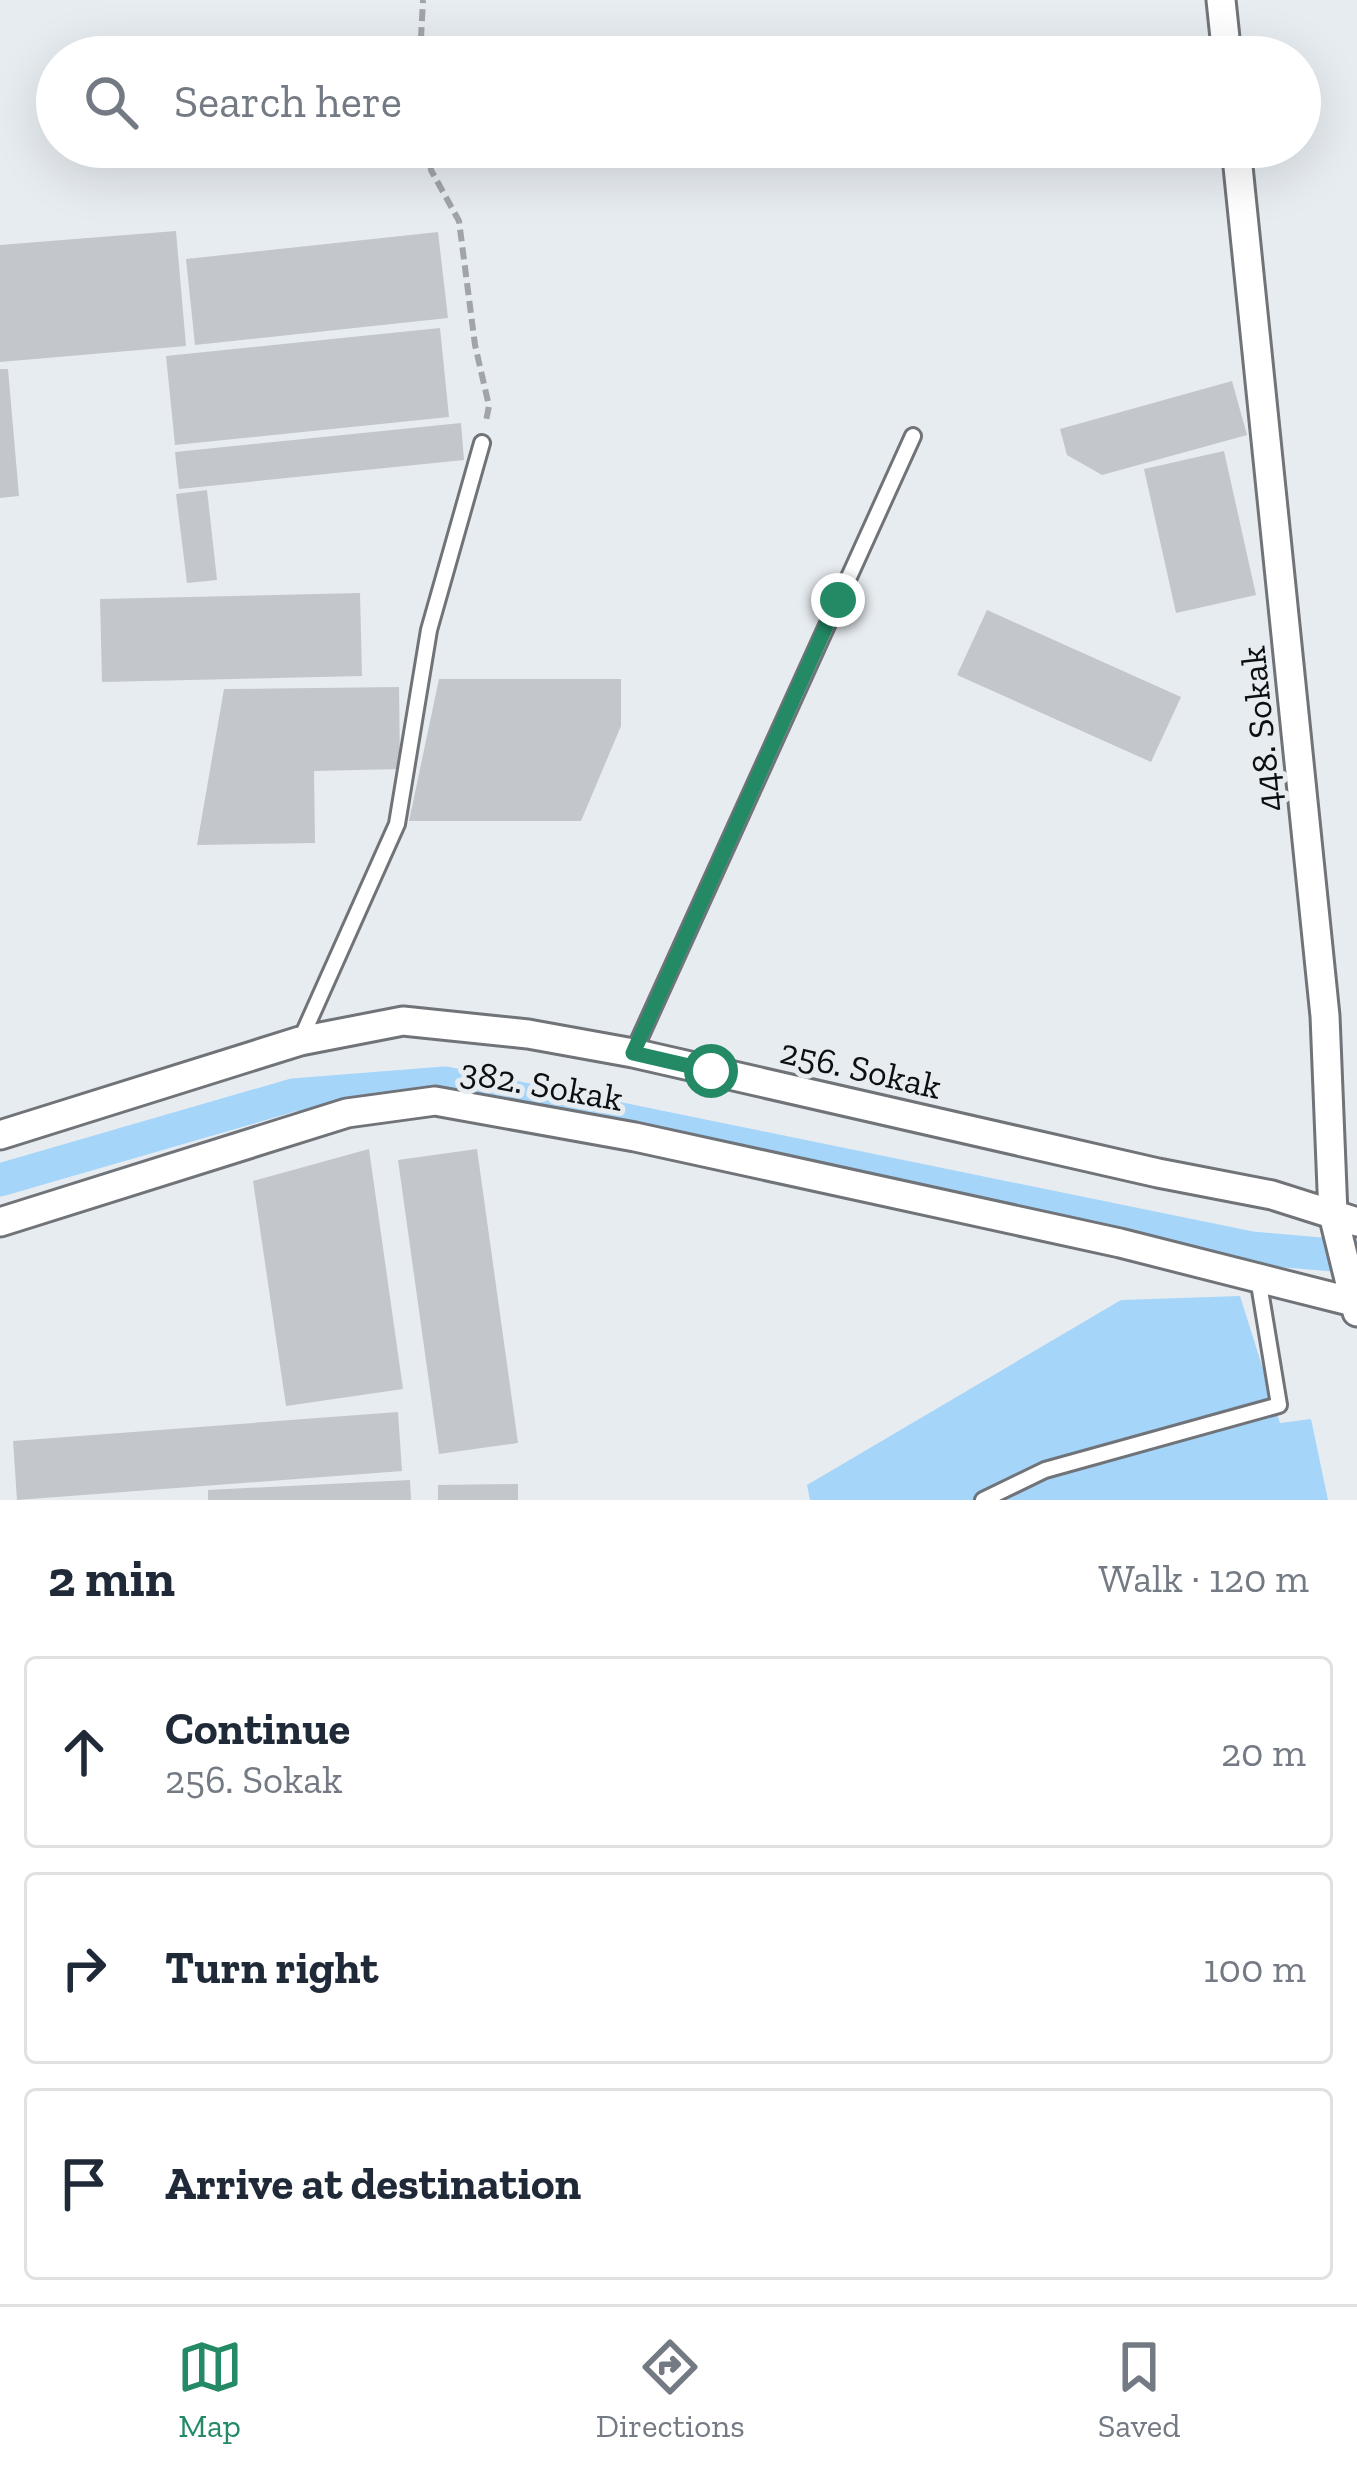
<!DOCTYPE html>
<meta charset="utf-8">
<style>
body{margin:0;font-family:"Zilla Slab",serif;background:#f6f6f7;color:#1f2937}
.stop{position:absolute;width:36px;height:36px;margin:-27px;border:9px solid #248a65;border-radius:50%;background:#fff}
.stop.end{background:#248a65;border-color:#fff;box-shadow:0 3px 12px #0008}
.list{margin:0;padding:0;list-style:none}
h2{display:flex;justify-content:space-between;align-items:center;height:156px;margin:0;padding:0 48px;font-size:51px}
h2 small{font-size:39px;font-weight:400;color:#747a83}
.list li{display:grid;grid-template-columns:78px 1fr auto;gap:36px;align-items:center;box-sizing:border-box;height:192px;margin:0 24px 24px;padding:0 24px;border:3px solid #e0e1e3;border-radius:12px}
.list b{display:block;font-size:45px;white-space:nowrap}
.list p{margin:0;font-size:39px;white-space:nowrap;color:#747a83}
.list em{font-size:39px;font-style:normal;color:#747a83}
.icon{flex:none;width:66px;height:66px;fill:none;stroke:currentColor;stroke-width:2;stroke-linecap:round;stroke-linejoin:round}
.map{position:relative;flex:none;width:1357px;height:1500px;overflow:hidden}
.search{position:absolute;background:#fff;box-shadow:0 12px 48px #0002;left:36px;right:36px;top:36px;height:132px;display:flex;align-items:center;gap:30px;box-sizing:border-box;padding:0 42px;border-radius:66px;color:#747a83;font-size:45px}
.sheet{height:804px;background:#fff}
nav{display:flex;justify-content:space-around;align-items:center;box-sizing:border-box;height:168px;border-top:3px solid #e0e1e3;background:#fff;font-size:33px;color:#747a83}
nav a{display:grid;justify-items:center;gap:6px}
nav .on{color:#248a65}
.map>svg:first-child{display:block}
</style>
<div class="map">
<svg width="1357" height="1500" viewBox="0 0 1357 1500">
<rect width="100%" height="100%" fill="#e7ecf1"/>
<!-- water -->
<path fill="#a5d5f9" d="M1240,1296L1280,1423L1311,1419L1328,1500H810L807,1485L1121,1300Z"/>
<g fill="none" stroke-linecap="round" stroke-linejoin="round">
<!-- canal -->
<path stroke="#a5d5f9" stroke-width="33" d="M0,1180L293,1095L445,1083L1251,1248L1357,1257"/>
</g>
<!-- building -->
<path fill="#c3c7cc" d="M176,231L186,346L0,362V245Z
M438,232L448,318L195,345L186,259Z
M440,328L449,417L175,445L166,356Z
M0,369H8L19,496L0,498Z
M1232,381L1247,435L1102,475L1067,455L1060,429Z
M461,423L464,460L179,489L175,452Z
M1224,451L1256,595L1176,613L1144,469Z
M207,490L217,580L187,583L176,494Z
M360,593L362,676L102,682L100,599Z
M987,610L1181,697L1151,762L957,675Z
M439,679H621V726L581,821H409Z
M399,687L400,769L314,771L315,843L197,845L224,689Z
M369,1149L403,1389L286,1406L253,1181Z
M477,1149L518,1443L439,1454L398,1160Z
M398,1412L402,1471L17,1500L13,1441Z
M410,1480L411,1500H208V1490Z
M518,1484V1500H438V1485Z"/>
<g fill="none" stroke-linecap="round" stroke-linejoin="round">
<defs>
<path id="service" d="M300,1041L397,824L429,630L482,443
M633,1053L913,436
M983,1500L1045,1470L1279,1405L1258,1278"/>
<path id="minor" d="M1221,0L1227,57
M1236,147L1325,1016L1333,1214L1357,1312
M0,1135L300,1041L403,1021L528,1034L633,1053L1158,1173L1272,1195L1357,1222
M0,1222L347,1113L435,1101L635,1137L1120,1243L1357,1303"/>
</defs>
<!-- service casing -->
<use href="#service" stroke="#707378" stroke-width="20"/>
<!-- minor casing -->
<use href="#minor" stroke="#707378" stroke-width="33"/>
<!-- path -->
<path stroke="#a1a5a9" stroke-width="6" stroke-dasharray="12 6" stroke-linecap="butt" d="M420,57L423,0
M428,147L431,170L459,221L475,345L489,406L486,421"/>
<!-- service -->
<use href="#service" stroke="#fff" stroke-width="14"/>
<!-- minor -->
<use href="#minor" stroke="#fff" stroke-width="27"/>
</g>
<g fill="none" stroke-linecap="round" stroke-linejoin="round">
<!-- route -->
<path stroke="#248a65" stroke-width="15" d="M711,1071L633,1053L838,600"/>
</g>
<g text-anchor="middle" stroke-width="10" stroke-linejoin="round" paint-order="stroke">
<!-- street labels -->
<g font-size="36" fill="#0c0e0f" stroke="#e7ecf1">
<text transform="translate(1260 729) rotate(-96)" y="13">448. Sokak</text>
<text transform="translate(861 1068) rotate(13)" y="13">256. Sokak</text>
<text transform="translate(542 1084) rotate(10)" y="13">382. Sokak</text>
</g>
</g>
</svg>
<div class="stop" style="left:711px;top:1071px"></div>
<div class="stop end" style="left:838px;top:600px"></div>
<div class="search"><svg class="icon" aria-label="search" viewBox="0 0 24 24"><circle cx="10" cy="10" r="6"/><path d="M15 15l6 6"/></svg>Search here</div>
</div>
<section class="sheet">
<h2>2 min<small>Walk · 120 m</small></h2>
<ul class="list">
<li><svg class="icon" aria-label="ahead" viewBox="0 0 24 24"><path d="M12 20V5M6 11l6-6 6 6"/></svg><div><b>Continue</b><p>256. Sokak</p></div><em>20 m</em></li>
<li><svg class="icon" aria-label="right" viewBox="0 0 24 24"><path d="M7 20v-9h11M14 6l5 5-5 5"/></svg><div><b>Turn right</b></div><em>100 m</em></li>
<li><svg class="icon" aria-label="arrive" viewBox="0 0 24 24"><path d="M6 21V4h12l-3 4 3 4H6"/></svg><div><b>Arrive at destination</b></div></li>
</ul>
</section>
<nav>
<a class="on"><svg class="icon" aria-label="map" viewBox="0 0 24 24"><path d="M3 6l6-2 6 2 6-2v14l-6 2-6-2-6 2zM9 4v14M15 6v14"/></svg>Map</a>
<a><svg class="icon" aria-label="directions" viewBox="0 0 24 24"><path d="M12 3l9 9-9 9-9-9zM9 14v-3h6M13 9l2 2-2 2"/></svg>Directions</a>
<a><svg class="icon" aria-label="saved" viewBox="0 0 24 24"><path d="M7 4h10v16l-5-4-5 4z"/></svg>Saved</a>
</nav>
